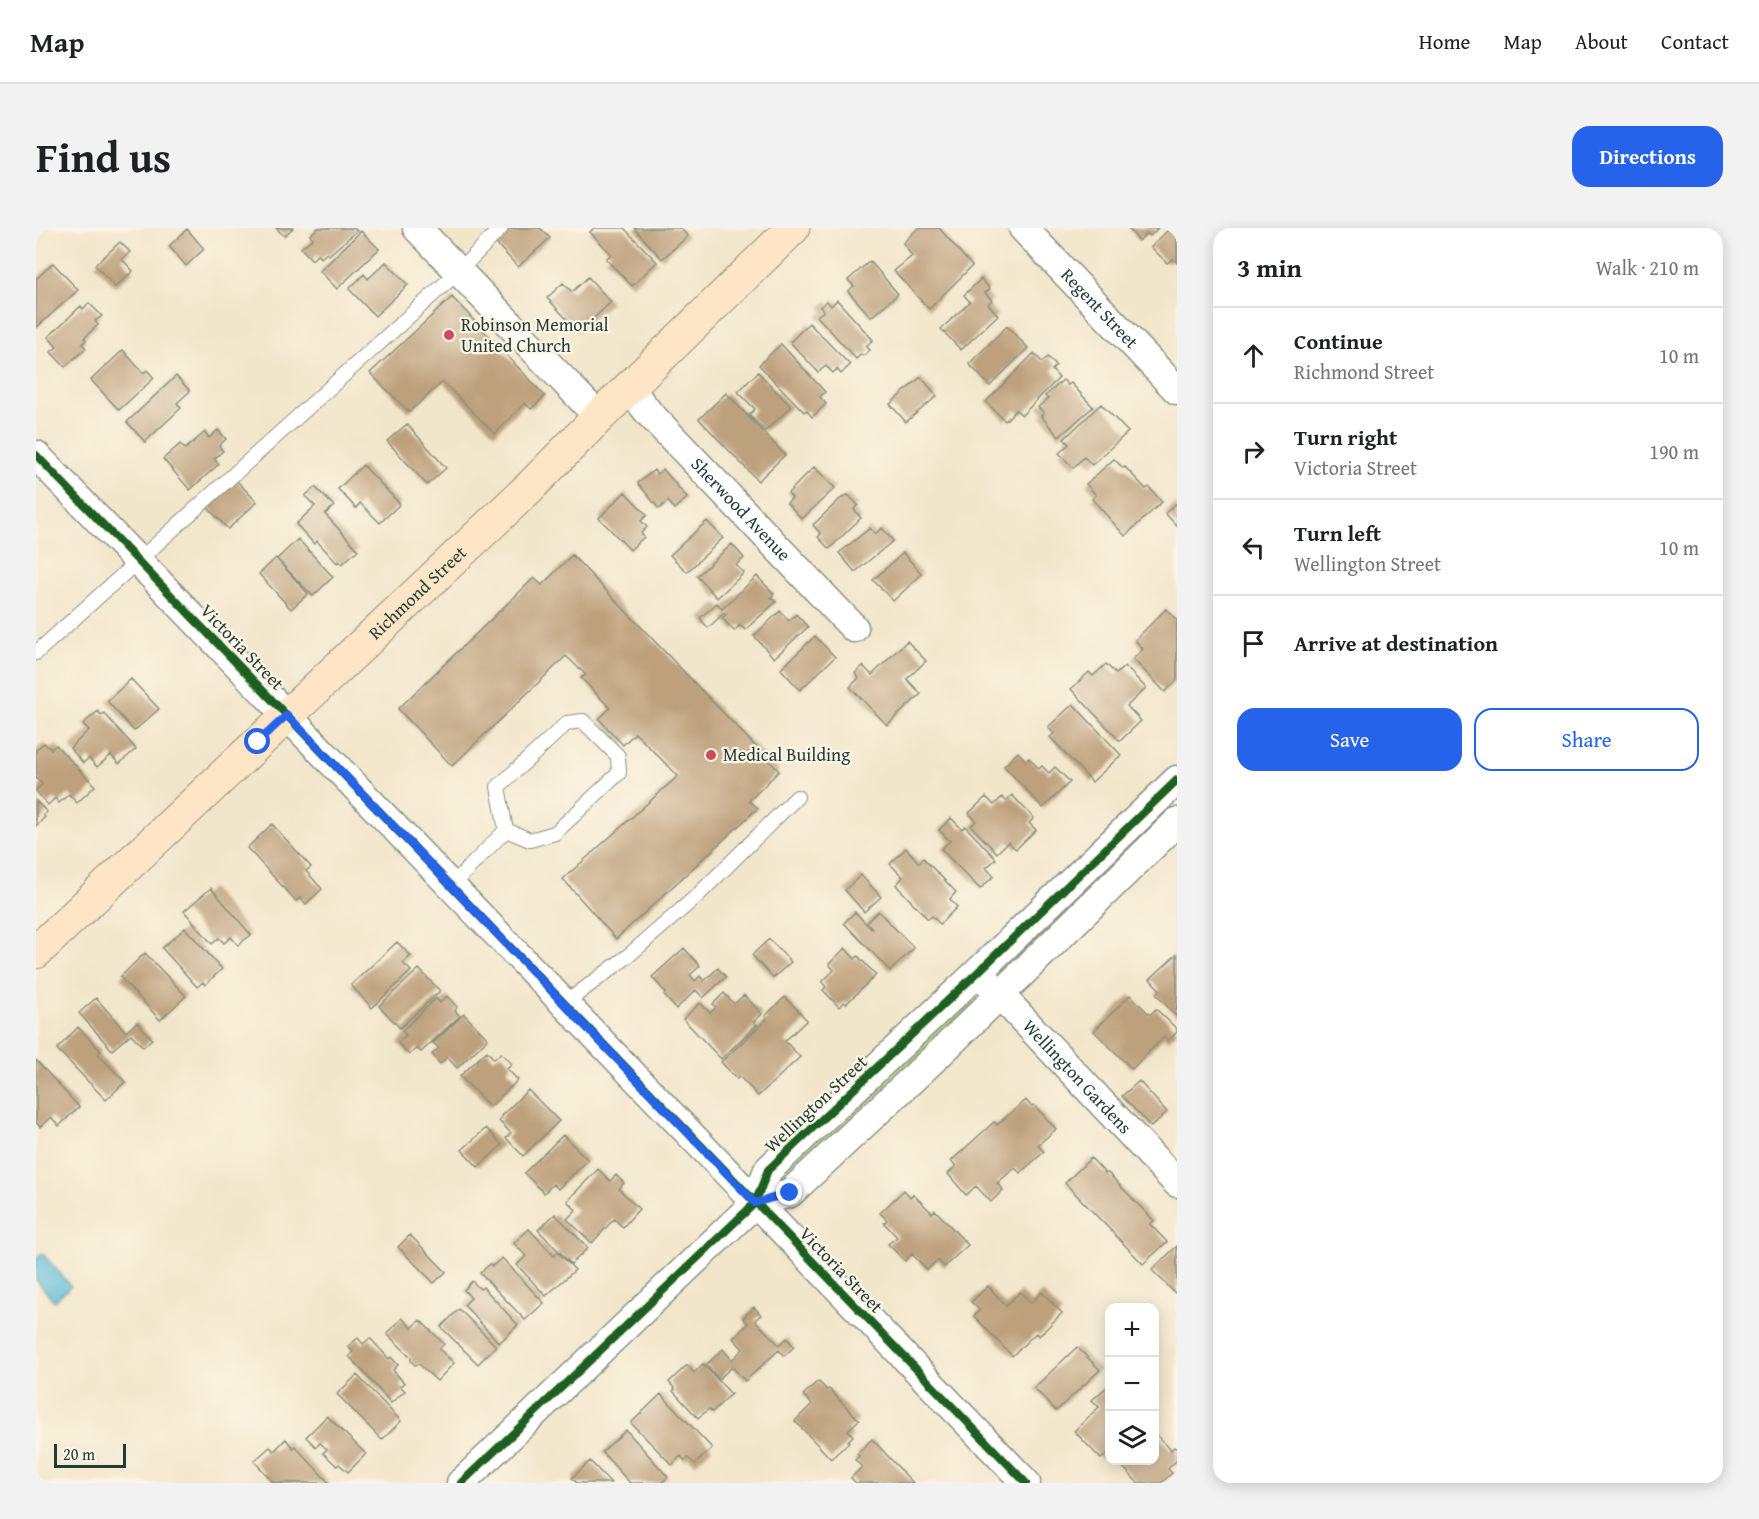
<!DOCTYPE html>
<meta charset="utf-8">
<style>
body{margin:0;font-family:"Gentium Book Plus",serif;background:#f2f2f2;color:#202124}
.controls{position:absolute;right:18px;bottom:18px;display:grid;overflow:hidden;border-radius:12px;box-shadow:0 3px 15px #0003}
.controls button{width:54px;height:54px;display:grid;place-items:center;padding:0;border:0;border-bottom:2px solid #e0e0e0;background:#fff;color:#202124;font:30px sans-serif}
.scale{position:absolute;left:18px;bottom:15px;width:72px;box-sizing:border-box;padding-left:6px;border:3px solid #1f3d34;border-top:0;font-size:16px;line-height:21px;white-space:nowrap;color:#1f3d34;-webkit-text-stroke:4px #fcf5e5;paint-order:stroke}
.stop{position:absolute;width:18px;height:18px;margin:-14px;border:4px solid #2563eb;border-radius:50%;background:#fff}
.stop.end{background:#2563eb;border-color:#fff;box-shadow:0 2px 6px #0008}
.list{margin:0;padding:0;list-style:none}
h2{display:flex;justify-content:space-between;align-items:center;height:78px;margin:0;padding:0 24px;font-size:26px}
h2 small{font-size:20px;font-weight:400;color:#757577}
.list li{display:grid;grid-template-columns:39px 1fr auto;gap:18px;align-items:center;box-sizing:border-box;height:96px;padding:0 24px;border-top:2px solid #e0e0e0}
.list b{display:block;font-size:22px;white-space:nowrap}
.list p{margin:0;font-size:20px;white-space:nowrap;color:#757577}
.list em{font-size:20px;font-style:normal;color:#757577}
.actions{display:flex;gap:12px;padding:18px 24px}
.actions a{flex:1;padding:14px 0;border:2px solid #2563eb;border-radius:18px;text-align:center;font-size:21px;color:#2563eb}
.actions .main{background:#2563eb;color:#fff}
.icon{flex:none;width:33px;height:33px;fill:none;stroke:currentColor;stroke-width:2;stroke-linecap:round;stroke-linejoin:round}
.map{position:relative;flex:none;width:1141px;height:1255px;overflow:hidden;border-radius:18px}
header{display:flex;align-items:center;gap:36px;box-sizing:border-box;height:84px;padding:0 30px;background:#fff;border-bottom:2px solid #e0e0e0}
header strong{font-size:28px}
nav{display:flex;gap:33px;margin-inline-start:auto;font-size:21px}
.intro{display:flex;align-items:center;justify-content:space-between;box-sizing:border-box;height:144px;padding:0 36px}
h1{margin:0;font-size:42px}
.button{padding:15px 27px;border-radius:18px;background:#2563eb;color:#fff;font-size:21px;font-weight:700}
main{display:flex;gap:36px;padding:0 36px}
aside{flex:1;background:#fff;border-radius:18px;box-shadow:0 3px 15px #0003}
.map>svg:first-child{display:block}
</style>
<header>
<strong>Map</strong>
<nav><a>Home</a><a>Map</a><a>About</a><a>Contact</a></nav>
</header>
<div class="intro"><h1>Find us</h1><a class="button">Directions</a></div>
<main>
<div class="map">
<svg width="1141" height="1255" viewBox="0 0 1141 1255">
<rect width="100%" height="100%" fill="#fcf5e5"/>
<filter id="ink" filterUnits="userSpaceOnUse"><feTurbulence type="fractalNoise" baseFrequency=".0167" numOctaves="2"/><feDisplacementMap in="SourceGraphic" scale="12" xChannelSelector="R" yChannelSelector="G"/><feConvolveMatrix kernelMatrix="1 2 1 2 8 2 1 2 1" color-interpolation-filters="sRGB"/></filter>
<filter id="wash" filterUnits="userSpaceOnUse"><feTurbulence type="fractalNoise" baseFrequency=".008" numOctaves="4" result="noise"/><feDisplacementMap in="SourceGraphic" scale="24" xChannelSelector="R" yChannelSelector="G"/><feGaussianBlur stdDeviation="1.35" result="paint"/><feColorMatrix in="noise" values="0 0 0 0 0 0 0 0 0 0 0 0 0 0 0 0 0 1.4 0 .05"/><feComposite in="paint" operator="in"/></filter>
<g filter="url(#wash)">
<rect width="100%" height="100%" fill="#f2e6ca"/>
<!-- green -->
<path fill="#b3d882" stroke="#698a5b" stroke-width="1.5" d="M1128,580H1136L1138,588L969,752L959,742Z
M936,771L935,780L750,951H743L742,944L921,776Z"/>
<!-- water -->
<path fill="#5bbad9" stroke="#3d7c86" stroke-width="1.5" d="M6,1025L35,1058L18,1073L0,1052V1030Z"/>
<g id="blocks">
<!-- building -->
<path fill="#bda07b" d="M240,0H257L248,8Z
M282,0H318L321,3L293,27L291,25L285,30L282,26L276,32L265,20L277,10L274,7Z
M467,0H504L514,10L482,39L455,10Z
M558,0H588L621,34L596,58L570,31L575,26L554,4Z
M598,0H644L652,8L626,31Z
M882,0H903L936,38L893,81L858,43L876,28L867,15Z
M1092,0H1122L1114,8L1111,5L1103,13Z
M1134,0H1141V35L1137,31L1131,35L1115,19Z
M151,1L168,21L150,38L133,18Z
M325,3L343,21L301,61L284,43Z
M84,14L94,24L86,31L97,43L79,59L59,37Z
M834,33L862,66L835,89L812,63L818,58L812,52Z
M350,34L372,57L339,88L313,61L328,46L332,51Z
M17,35L42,62L0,100V51Z
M552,49L575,74L543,104L511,70L527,55L536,64Z
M945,51L954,61L949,65L956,72L952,76L962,87L925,122L905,101L934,74L928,67Z
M416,69L509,168L495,181L489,175L459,206L407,154L373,184L334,145Z
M801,72L837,112L830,118L834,122L827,128L825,126L820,131L781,88L788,83L784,79L791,73L795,78Z
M53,75L66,88L59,93L62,97L48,110L50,112L46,116L50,120L29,139L15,124L21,119L12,109L45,78L47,81Z
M773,95L814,137L805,146L801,141L797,145L790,138L782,144L754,114Z
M971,98L992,120L954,158L933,136Z
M745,116L789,164L784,169L790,176L776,189L770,182L768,184L723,137Z
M87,122L107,145L111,142L118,150L83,182L55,152Z
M998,125L1006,134L1012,129L1020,138L1016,142L1023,150L986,187L980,182L969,193L950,174Z
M722,144L755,179L729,203L713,187L719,181L702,164Z
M140,148L154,163L141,175L145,180L109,214L91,194Z
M885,149L901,168L870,194L854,176Z
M1027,152L1032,157L1035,155L1057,179L1023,209L1005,188L1008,185L1002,179L1012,171L1009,168Z
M690,165L749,227L722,253L663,191Z
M1065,176L1092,204L1056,237L1048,229L1037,240L1023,225L1033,216L1028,211Z
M371,196L410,240L391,257L351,213Z
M182,202L190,211L183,218L187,223L178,231L183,236L154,262L127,231L144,216L149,221L169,204L173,210Z
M1078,231L1087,240L1089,239L1110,261L1113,259L1126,274L1089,308L1056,271L1060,267L1050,256Z
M327,237L364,276L344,295L324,275L320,280L302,261Z
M778,239L799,260L766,291L751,275L756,270L752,265Z
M627,241L651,270L638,281L632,273L623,281L602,255L618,242L621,246Z
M199,251L221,274L192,301L170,278Z
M279,259L298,278L289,286L322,322L306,336L303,333L301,335L281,313L278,316L260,296L279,278L269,268Z
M589,264L611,287L605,293L611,299L605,305L608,309L594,322L563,290Z
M812,267L822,277L818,281L825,290L793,321L782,309L785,306L777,297L804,271Z
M1141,275V298L1129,285Z
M671,293L687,310L651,344L634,327Z
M834,300L839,306L846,300L857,313L819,344L803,325Z
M262,311L297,349L277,368L241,331Z
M696,316L708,330L700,337L708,345L681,370L661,348Z
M867,325L886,346L857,373L837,352Z
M536,327L743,543L713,573L722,580L580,711L527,651L642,548L599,505L587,517L563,491L574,480L545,450L550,447L530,428L416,538L362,481L498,350L506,357Z
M240,330L272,366L255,381L223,346Z
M721,348L738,366L735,369L740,374L709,402L704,397L698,403L686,390L690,387L688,385L672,400L664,390L681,375L686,381Z
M1130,381L1141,392V452L1129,464L1097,431L1107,421L1099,412Z
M744,383L753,393L760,386L772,399L738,430L718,408Z
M779,408L799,429L764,462L745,441Z
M871,413L890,433L871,451L885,466L851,497L814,459L823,450L819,445L827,438L836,447Z
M1070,436L1080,446L1089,438L1110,460L1091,478L1105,493L1084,513L1035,461L1053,444L1057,448Z
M95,451L123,481L98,503L71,473Z
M1037,476L1085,527L1056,554L1014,509L1018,506L1012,499Z
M62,483L65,487L68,485L100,521L83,536L75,527L61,539L53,530L47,535L34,520L53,502L47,496Z
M8,515L15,521L20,517L59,558L41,575L33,566L23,575L19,570L12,577L0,563L6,556L0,550V522Z
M982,524L990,533L993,530L1003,541L1006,538L1013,545L1019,539L1034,554L1007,580L968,538Z
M976,567L998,590L993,595L1000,602L980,621L972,614L961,625L935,598L940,593L933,585L950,569L958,577L966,569L970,573Z
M0,573L11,584L7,587L9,589L0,598Z
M915,590L926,601L929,598L960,631L950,640L958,648L944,661L905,621L914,613L903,602Z
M236,596L275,639L270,643L286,661L270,676L264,670L260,673L211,620Z
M870,620L883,635L887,630L920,664L914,671L921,679L904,696L896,688L892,691L860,657L867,649L854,636Z
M825,647L845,669L828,684L809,662Z
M175,660L215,707L202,717L195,709L188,715L183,710L176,716L148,683Z
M842,683L878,720L854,743L808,695L819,684L835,701L836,700L831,694Z
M149,700L186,741L169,757L167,754L161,759L126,720Z
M733,711L755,734L737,750L716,727Z
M361,714L375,728L367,735L375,743L336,780L315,757Z
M648,720L664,738L654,747L659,753L664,748L668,753L682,740L690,749L667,770L660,762L640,781L628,767L630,765L616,749Z
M809,720L819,731L822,728L840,747L810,776L808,774L803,779L787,762L790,759L786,754L798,742L793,736Z
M109,725L150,768L124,792L84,749Z
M1141,726V789L1120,766L1124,762L1114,751Z
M383,741L404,763L364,800L343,778Z
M688,765L698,776L708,767L726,786L718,794L721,797L685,831L647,791L664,775L674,785L680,779L677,776Z
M1094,767L1114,787L1120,781L1141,801V804L1132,813L1128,809L1096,841L1058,803Z
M411,768L421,779L419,783L424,788L385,824L381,820L373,827L362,815L370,807L366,803L400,770L404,775Z
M749,769L771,792L749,813L764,829L722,868L703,848L701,851L685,834L731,791L729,788Z
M60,770L90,804L101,794L116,811L107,819L95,806L76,822L43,785Z
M428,786L452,811L421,840L411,829L404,836L396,826L403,820L397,815Z
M42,799L65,823L62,826L89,854L70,872L21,821Z
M451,823L458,831L465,825L476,836L471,841L482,852L454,879L424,848Z
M0,832L43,879L23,898L15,889L4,899L0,894Z
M1103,853L1131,884L1115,899L1086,868Z
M492,862L523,893L487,928L470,910L475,905L463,893L466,890L465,888Z
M990,872L995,878L998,877L1020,901L1002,917L1008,924L984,945L979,940L961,955L967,962L955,974L940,958L930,967L912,946L920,938L915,933L958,894L961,897Z
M450,900L466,917L442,939L426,922Z
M527,907L552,932L522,961L517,956L508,965L488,945Z
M1055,930L1069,945H1072L1118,993L1114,996L1131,1014L1107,1036L1029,955Z
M562,941L574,953L580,947L588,955L583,961L603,981L587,999L578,991L556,1015L531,991L540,982L531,973Z
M868,962L874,969L877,966L896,985L899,982L932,1017L908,1039L902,1032L891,1042L876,1026L869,1033L852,1016L861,1009L848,995L851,992L844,985Z
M519,986L552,1020L535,1036L502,1002Z
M493,1001L518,1028L522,1024L539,1042L510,1068L481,1037L490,1028L478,1015Z
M374,1007L410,1044L398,1055L362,1019Z
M1141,1018V1067L1116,1042Z
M466,1030L508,1075L489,1092L444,1045L454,1036L456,1038Z
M436,1053L444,1061L447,1059L482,1097L463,1115L428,1077L435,1070L428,1062Z
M952,1058L970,1078L984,1064L995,1075L1006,1064L1026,1085L1003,1108L1000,1105L976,1128L938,1088L944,1082L935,1074Z
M718,1079L725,1087L719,1092L743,1117L751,1110L758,1119L748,1128L743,1122L709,1153L696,1139L683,1151L670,1137L687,1121L696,1132L707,1121L697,1110L712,1096L707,1090Z
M423,1081L460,1118L442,1136L405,1099Z
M366,1090L376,1100L384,1092L408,1116L403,1121L418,1135L401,1153L383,1136L379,1137L375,1133V1129L351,1106Z
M322,1110L327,1116L334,1110L353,1131L355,1129L362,1137L357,1142L368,1155L364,1158L369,1163L355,1175L313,1128L317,1124L312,1118Z
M1041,1119L1064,1142L1020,1183L998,1160Z
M667,1136L695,1166L676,1184L673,1181L662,1190L637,1163L639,1161L633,1154L651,1137L658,1145Z
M321,1147L365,1193L346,1212L301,1166Z
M782,1153L791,1162L793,1161L823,1192L812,1202L817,1208L812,1213L813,1214L795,1231L759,1193L776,1176L767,1167Z
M1074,1156V1170L1071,1172L1074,1174V1224L1065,1231L1038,1203L1063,1179L1056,1172Z
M625,1166L676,1220L659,1236L652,1230L649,1233L645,1228L636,1237L595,1195Z
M291,1188L330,1226L312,1244L303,1236L301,1238L287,1225L291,1221L284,1215L280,1219L270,1209Z
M590,1202L632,1249L625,1255H594L566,1224Z
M1121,1207L1135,1222L1138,1219L1141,1221V1232L1132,1241L1136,1245L1125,1255H1102L1080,1232H1118V1209Z
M250,1211L257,1220L259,1218L293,1255H238L218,1233L234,1219L238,1223Z
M836,1211L877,1255H820L815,1250L826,1239L819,1232L823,1228L821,1226Z
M554,1233L575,1255H541L536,1250Z"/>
</g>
</g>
<g filter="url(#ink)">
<use href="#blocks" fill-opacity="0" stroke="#88927f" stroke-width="1.5"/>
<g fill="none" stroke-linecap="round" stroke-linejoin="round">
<defs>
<path id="lane" d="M0,425L422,44L465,0
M415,658L470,602L494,612L519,605L583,545L582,528L547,493L531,495L462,559L470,602
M528,776L592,728L662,667L761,569"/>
<g id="street">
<path d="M381,0L563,189"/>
<path id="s1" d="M987,0L1141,162"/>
<path id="s2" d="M593,160L613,185L818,400"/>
<path d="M0,227L990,1255"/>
<path id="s3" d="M952,754L1141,955"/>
<path d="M719,975L754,965L903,826L1141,594"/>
<path d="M425,1255L719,975L732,942L942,744L1141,552"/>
</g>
<g id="secondary">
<path id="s4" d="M0,724L494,259L563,189L757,0"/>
</g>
</defs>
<!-- lane casing -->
<use href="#lane" stroke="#88927f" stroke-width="16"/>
<!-- street casing -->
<use href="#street" stroke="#88927f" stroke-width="31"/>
<!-- secondary casing -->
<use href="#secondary" stroke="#88927f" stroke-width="35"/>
<!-- lane -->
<use href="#lane" stroke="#fff" stroke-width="14"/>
<!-- street -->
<use href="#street" stroke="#fff" stroke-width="28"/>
<!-- secondary -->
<use href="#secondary" stroke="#fde5c5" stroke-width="33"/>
<defs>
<path id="cycleway" d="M0,227L990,1255
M425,1255L719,975L732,942L942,744L1141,552"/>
</defs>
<!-- cycleway casing -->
<use href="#cycleway" stroke="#fcf5e5" stroke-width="11"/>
<!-- cycleway -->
<use href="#cycleway" stroke="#1b5e20" stroke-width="8"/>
</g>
</g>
<g fill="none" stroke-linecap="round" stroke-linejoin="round" filter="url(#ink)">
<!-- route -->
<path stroke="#2563eb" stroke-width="8" d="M222,514L251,487L719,975L754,965"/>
</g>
<!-- markers -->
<g fill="#d1495b" stroke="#fcf5e5" stroke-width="2">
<circle cx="413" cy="107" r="6"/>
<circle cx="675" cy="527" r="6"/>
</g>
<g text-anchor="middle" stroke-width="4.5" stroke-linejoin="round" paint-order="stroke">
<!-- street labels -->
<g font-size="18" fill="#1f3d34" stroke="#fcf5e5">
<text dy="6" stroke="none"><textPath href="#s1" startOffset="111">Regent Street</textPath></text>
<text dy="6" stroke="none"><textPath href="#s2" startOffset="165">Sherwood Avenue</textPath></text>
<text dy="6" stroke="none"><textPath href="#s4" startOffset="524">Richmond Street</textPath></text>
<text transform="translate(206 419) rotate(46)" y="6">Victoria Street</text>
<text dy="6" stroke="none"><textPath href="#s3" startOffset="130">Wellington Gardens</textPath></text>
<text transform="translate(780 876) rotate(-43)" y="6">Wellington Street</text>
<text transform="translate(805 1042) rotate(46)" y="6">Victoria Street</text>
</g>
<!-- poi labels -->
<g font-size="18" fill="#1f3d34" stroke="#fcf5e5" text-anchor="start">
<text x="425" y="103">Robinson Memorial<tspan x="425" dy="21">United Church</tspan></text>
<text x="687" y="533">Medical Building</text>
</g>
</g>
</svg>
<div class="controls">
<button>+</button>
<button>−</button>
<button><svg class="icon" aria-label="layers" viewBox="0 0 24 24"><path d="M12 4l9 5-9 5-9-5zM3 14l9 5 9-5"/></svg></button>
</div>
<div class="scale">20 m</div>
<div class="stop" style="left:222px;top:514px"></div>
<div class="stop end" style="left:754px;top:965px"></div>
</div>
<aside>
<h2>3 min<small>Walk · 210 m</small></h2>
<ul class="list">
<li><svg class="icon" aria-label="ahead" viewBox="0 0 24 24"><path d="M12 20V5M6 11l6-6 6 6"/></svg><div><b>Continue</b><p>Richmond Street</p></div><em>10 m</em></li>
<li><svg class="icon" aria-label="right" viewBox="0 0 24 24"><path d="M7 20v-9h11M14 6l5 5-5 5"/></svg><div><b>Turn right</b><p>Victoria Street</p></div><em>190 m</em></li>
<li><svg class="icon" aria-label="left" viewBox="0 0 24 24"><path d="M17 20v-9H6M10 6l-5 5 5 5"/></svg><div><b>Turn left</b><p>Wellington Street</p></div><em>10 m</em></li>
<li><svg class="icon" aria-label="arrive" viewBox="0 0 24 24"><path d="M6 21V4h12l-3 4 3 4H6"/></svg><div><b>Arrive at destination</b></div></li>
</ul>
<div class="actions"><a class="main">Save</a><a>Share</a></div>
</aside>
</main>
